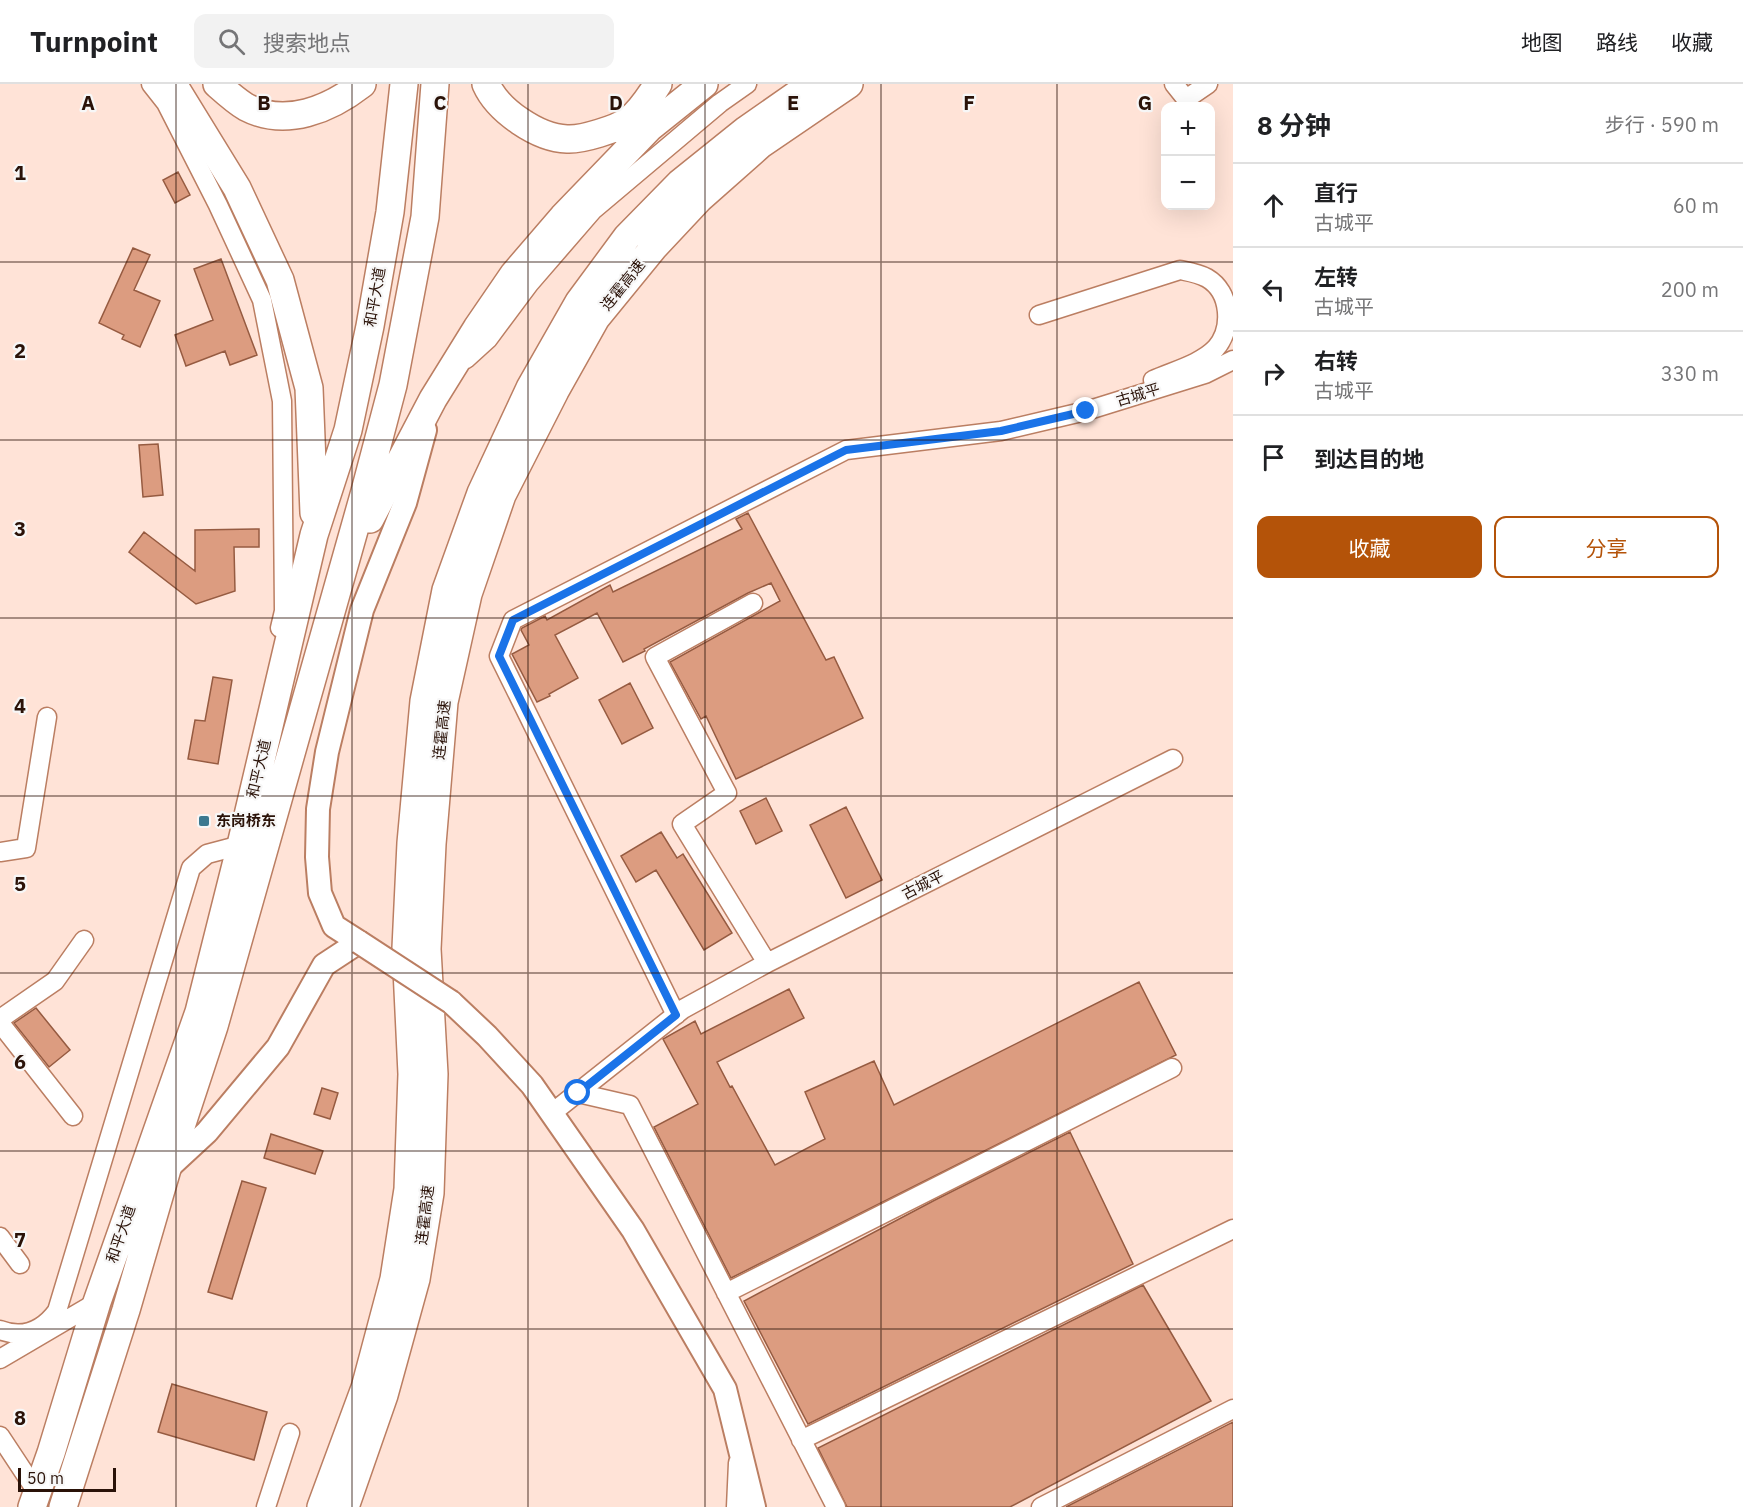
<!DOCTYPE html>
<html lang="zh">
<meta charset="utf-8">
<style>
body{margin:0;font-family:"IBM Plex Sans","Noto Sans SC",sans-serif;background:#f2f2f2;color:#202124}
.controls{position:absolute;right:18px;top:18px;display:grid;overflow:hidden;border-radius:12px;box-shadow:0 6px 24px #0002}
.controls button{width:54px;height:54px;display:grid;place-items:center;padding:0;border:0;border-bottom:2px solid #e0e0e0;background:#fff;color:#202124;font:30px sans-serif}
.scale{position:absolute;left:18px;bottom:15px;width:98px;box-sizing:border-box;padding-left:6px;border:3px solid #2a1208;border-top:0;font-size:16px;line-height:21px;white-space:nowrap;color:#2a1208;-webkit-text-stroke:4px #f7f7f7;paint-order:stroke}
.stop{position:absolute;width:18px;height:18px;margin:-14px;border:4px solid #1a73e8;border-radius:50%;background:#fff}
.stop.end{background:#1a73e8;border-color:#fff;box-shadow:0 2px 6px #0008}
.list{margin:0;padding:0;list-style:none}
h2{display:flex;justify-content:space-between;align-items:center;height:78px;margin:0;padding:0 24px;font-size:26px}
h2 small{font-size:20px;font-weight:400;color:#757577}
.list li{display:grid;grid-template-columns:39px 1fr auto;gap:18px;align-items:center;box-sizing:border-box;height:84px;padding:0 24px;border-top:2px solid #e0e0e0}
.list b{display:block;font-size:22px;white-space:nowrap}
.list p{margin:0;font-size:20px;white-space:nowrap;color:#757577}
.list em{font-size:20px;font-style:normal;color:#757577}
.actions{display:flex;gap:12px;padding:18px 24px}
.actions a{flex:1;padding:14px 0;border:2px solid #b45309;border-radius:12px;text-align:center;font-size:21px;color:#b45309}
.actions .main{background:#b45309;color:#fff}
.icon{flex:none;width:33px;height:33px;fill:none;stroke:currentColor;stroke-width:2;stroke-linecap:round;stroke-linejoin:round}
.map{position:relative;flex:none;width:1233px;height:1423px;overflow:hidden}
header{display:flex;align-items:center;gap:36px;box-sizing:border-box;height:84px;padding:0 30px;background:#fff;border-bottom:2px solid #e0e0e0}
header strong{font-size:28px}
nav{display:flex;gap:33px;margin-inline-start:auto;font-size:21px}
.search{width:420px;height:54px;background:#f2f2f2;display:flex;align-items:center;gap:15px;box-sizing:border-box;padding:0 21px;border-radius:12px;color:#757577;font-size:22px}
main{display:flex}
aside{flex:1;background:#fff}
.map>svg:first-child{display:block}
</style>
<header>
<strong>Turnpoint</strong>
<div class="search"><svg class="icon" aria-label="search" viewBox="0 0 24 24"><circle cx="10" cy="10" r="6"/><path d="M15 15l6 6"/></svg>搜索地点</div>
<nav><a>地图</a><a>路线</a><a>收藏</a></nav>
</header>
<main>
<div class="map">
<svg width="1233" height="1423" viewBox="0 0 1233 1423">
<rect width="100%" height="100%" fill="#ffe3d7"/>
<!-- building -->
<path fill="#dc9c80" stroke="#965b41" stroke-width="1.5" d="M178,88L190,111L175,119L163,96Z
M133,164L150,171L134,206L160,217L140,263L122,255L124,251L99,239Z
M221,175L257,271L230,281L225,267L186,282L175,251L213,236L194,185Z
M158,360L163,411L143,413L139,361Z
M748,429L826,576L834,573L863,634L736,695L706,632L701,635L670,578L780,517L771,499L748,509L644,565L645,567L623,578L597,529L555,551L578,594L549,610L550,612L537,618L512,570L529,561L521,546L522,544L545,532L547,536L610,501L613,508L742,445L736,435Z
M259,445V463H234L235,507L196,520L129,468L144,448L195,487V446Z
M213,593L232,596L218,680L188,675L195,636L205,637Z
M630,599L653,644L622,660L599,616Z
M766,714L782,747L756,760L740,727Z
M846,723L882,796L846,814L810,741Z
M661,748L677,774L683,770L732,849L704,866L656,786L636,798L621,772Z
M1139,898L1176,971L731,1194L654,1043L698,1020L663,955L695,937L701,950L789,905L804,934L717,978L730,1003L732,1002L775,1081L825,1055L805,1008L874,977L894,1021Z
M36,924L70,966L49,983L14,939Z
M322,1004L338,1009L330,1035L314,1030Z
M1070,1048L1133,1180L808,1340L744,1217L935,1116Z
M271,1050L323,1067L315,1090L264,1074Z
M242,1097L266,1104L232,1215L208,1208Z
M1143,1201L1211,1317L1010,1423H847L818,1364Z
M172,1300L267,1328L254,1376L158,1348Z
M1233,1338V1423H1066Z"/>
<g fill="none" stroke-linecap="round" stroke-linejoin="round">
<defs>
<path id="minor" d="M151,0L166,19L218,121L262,216L282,317L284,527L280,544
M1174,0L1186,15L1208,0
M1039,231L1180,186C1190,188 1198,189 1207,194C1231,208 1233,244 1216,264C1201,280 1173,287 1153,296
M466,275L488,255L529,200L593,126L720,19L747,0
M753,519L655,573L727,709L682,740L767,879
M0,768L26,764L47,633
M676,931L499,572L513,536L846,366L1001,347L1086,327L1205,290L1233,276
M0,935L55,897L84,856
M0,939L73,1032
M578,1009L630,1021L836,1423
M552,1029L683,925L767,879L1173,675
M0,1153L20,1180
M726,1209L1172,984
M0,1246C23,1255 43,1246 57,1227L191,784L207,770L241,761L240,752
M0,1275L97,1218
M0,1352L37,1408
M801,1356L1233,1145
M266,1423L290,1349
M736,1423L738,1379
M1041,1423L1233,1325"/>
<path id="major" d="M451,918L487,952L532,1001L633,1146L725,1305L754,1423
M167,1085L207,1048L278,963L324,881L359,858L334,842L320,809L317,773L318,725L327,668L362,526L405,419L425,346"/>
<path id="highway" d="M173,0L237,104L280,196L309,304L314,429
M217,0C226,8 236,17 246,23C286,44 330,25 362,0
M486,0C498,27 538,54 567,55C581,56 618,45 629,36C641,27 650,12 658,0
M370,435L433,315L477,244L514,190L563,133L649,44L704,0
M32,1423L51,1369L97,1218L199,928L241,761L314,451L348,346L370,242L390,128L404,0
M63,1423L126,1226L167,1085L214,942L364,411L393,301L425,133L435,0
M321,1423L365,1304L394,1195L408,1105L412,990L406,864L411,759L424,617L446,506L481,409L530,304L579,218L627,153L680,99L746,46L812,0
M345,1423L384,1311L416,1195L430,1109L434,990L427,865L432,760L444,618L468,510L502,411L555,307L596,234L654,163L699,115L761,60L849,0"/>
</defs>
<!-- minor casing -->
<use href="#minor" stroke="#bb7e62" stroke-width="21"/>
<!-- major casing -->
<use href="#major" stroke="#bb7e62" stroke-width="26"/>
<!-- highway casing -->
<use href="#highway" stroke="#bb7e62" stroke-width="30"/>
<!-- minor -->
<use href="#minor" stroke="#fff" stroke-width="18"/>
<!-- major -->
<use href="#major" stroke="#fff" stroke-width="22"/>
<!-- highway -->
<use href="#highway" stroke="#fff" stroke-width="27"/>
<defs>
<path id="major-bridge" d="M359,858L451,918"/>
</defs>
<!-- major-bridge casing -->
<use href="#major-bridge" stroke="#bb7e62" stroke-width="26" stroke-linecap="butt"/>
<!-- major-bridge -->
<use href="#major-bridge" stroke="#fff" stroke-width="22"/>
</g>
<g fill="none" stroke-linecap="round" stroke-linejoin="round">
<!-- route -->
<path stroke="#1a73e8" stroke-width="8" d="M578,1009L676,931L499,572L513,536L846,366L1001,347L1086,327"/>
</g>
<!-- grid -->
<path fill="none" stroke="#2a1208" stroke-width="1.5" stroke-opacity="0.55" d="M176,0V1423M352,0V1423M528,0V1423M705,0V1423M881,0V1423M1057,0V1423M0,178H1233M0,356H1233M0,534H1233M0,712H1233M0,889H1233M0,1067H1233M0,1245H1233"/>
<!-- markers -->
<rect fill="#3c7990" stroke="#f7f7f7" stroke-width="2" x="198" y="731" width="12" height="12" rx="3"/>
<g text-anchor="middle" stroke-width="4.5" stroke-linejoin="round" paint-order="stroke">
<!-- street labels -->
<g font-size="15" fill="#2a1208" stroke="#f7f7f7">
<text transform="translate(623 201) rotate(-51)" y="5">连霍高速</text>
<text transform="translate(375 213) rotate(-80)" y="5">和平大道</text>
<text transform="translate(1138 311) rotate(-17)" y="5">古城平</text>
<text transform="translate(442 646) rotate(-84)" y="5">连霍高速</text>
<text transform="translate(259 685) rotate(-77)" y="5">和平大道</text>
<text transform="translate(923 801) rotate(-27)" y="5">古城平</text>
<text transform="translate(425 1131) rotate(-83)" y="5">连霍高速</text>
<text transform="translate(121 1150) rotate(-71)" y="5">和平大道</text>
</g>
<!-- poi labels -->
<g font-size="15" font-weight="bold" fill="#2a1208" stroke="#f7f7f7" text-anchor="start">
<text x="216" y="742">东岗桥东</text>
</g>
</g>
<g font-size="20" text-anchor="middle" font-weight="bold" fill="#2a1208" stroke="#f7f7f7" stroke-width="4.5" stroke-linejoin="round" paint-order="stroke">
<text x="88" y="26">A</text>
<text x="264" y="26">B</text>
<text x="440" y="26">C</text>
<text x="616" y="26">D</text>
<text x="793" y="26">E</text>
<text x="969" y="26">F</text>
<text x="1145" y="26">G</text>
<text x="20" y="96">1</text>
<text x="20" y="274">2</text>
<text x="20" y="452">3</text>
<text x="20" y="629">4</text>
<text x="20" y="807">5</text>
<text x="20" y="985">6</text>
<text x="20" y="1163">7</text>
<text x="20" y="1341">8</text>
</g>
</svg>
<div class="controls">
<button>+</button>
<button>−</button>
</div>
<div class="scale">50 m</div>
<div class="stop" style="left:578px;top:1009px"></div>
<div class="stop end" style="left:1086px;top:327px"></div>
</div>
<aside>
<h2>8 分钟<small>步行 · 590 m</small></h2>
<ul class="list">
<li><svg class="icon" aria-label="ahead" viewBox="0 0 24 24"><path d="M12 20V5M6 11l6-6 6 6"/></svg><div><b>直行</b><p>古城平</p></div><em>60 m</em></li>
<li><svg class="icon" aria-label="left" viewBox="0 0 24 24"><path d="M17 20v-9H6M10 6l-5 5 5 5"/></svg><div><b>左转</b><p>古城平</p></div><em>200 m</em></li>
<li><svg class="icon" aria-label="right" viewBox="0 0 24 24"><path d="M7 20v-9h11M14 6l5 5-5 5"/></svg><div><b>右转</b><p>古城平</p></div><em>330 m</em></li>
<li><svg class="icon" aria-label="arrive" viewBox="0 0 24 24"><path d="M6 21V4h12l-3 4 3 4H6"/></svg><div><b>到达目的地</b></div></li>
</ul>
<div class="actions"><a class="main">收藏</a><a>分享</a></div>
</aside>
</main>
